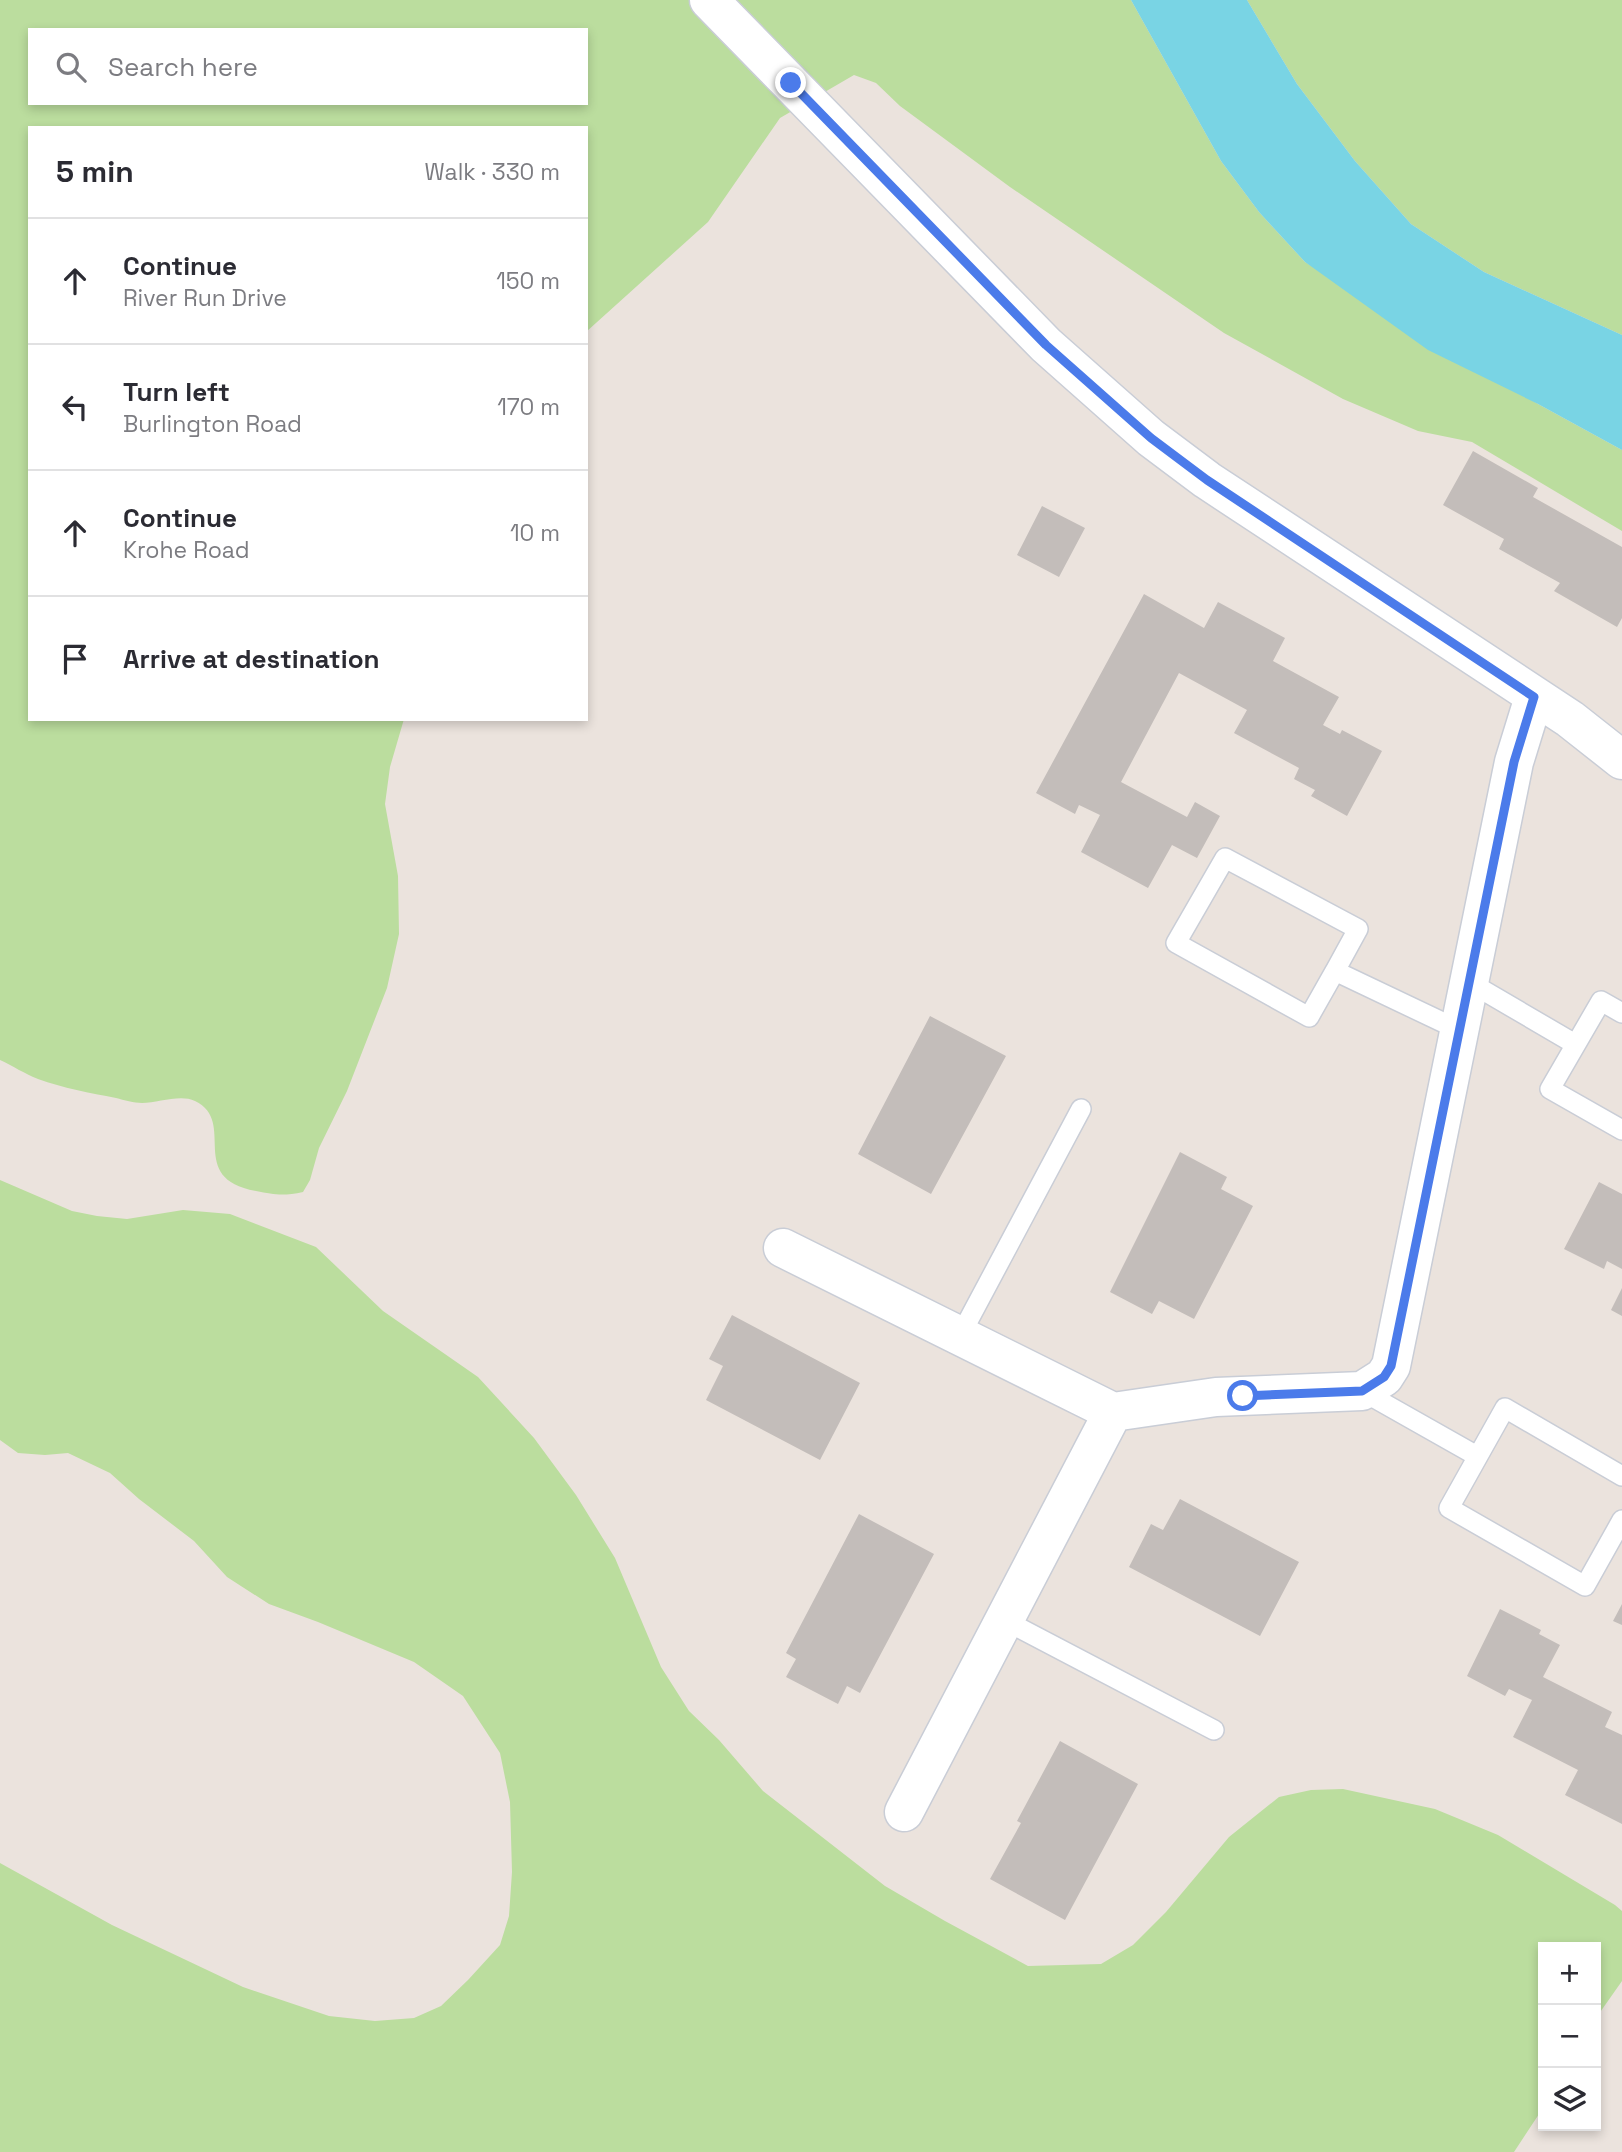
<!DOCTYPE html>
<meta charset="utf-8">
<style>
body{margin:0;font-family:"Space Grotesk",sans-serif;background:#f2f2f3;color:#2b2b33}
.controls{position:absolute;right:21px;bottom:21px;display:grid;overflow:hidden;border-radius:0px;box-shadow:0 4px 10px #0003}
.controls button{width:63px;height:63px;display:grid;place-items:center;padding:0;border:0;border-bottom:2px solid #e1e1e2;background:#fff;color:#2b2b33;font:35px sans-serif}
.stop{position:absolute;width:21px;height:21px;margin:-16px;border:5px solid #4b7bea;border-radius:50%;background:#fff}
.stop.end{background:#4b7bea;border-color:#fff;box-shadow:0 2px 7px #0008}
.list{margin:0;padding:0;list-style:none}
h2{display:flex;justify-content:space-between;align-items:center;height:91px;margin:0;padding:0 28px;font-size:30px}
h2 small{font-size:23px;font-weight:400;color:#7c7c81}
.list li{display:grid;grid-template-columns:46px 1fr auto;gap:21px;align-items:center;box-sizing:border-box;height:126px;padding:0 28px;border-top:2px solid #e1e1e2}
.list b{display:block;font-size:26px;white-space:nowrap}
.list p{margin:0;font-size:23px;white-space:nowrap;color:#7c7c81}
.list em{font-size:23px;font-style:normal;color:#7c7c81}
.icon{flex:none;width:38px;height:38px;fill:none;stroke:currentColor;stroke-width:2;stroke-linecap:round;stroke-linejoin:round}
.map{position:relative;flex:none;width:1622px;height:2152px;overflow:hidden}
.search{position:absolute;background:#fff;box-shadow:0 4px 10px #0003;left:28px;top:28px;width:560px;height:77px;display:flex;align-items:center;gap:18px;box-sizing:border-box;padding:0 24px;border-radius:0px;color:#7c7c81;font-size:26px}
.panel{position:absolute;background:#fff;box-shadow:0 4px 10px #0003;left:28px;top:126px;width:560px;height:595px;border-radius:0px}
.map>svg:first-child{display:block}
</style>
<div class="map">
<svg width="1622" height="2152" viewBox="0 0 1622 2152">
<rect width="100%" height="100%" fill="#ebe3dd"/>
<!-- green -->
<path fill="#bbdd9e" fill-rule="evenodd" d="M0,0H1131L1221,161L1259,212L1305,262L1538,404L1622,450V531L1472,442L1418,431L1343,399L1224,333L1010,187L900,106L876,83L854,75L780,118L708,222L586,332V128H30V719H404L390,767L385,804L398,876L399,934L387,988L347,1091L319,1148L310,1180L303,1192C284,1196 275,1195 256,1191C185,1178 238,1122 195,1101C180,1094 158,1103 142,1103C134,1103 124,1100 116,1098C90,1093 63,1088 38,1079C25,1074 13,1066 0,1060ZM30,30H586V103H30Z
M1247,0H1622V335L1484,272L1411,224L1355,161L1297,84Z
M0,1180L72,1211L97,1216L127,1219L183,1210L230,1214L316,1247L383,1311L478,1377L534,1438L576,1495L615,1558L661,1667L689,1711L719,1740L763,1791L885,1886L945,1921L1028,1966L1101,1964L1133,1945L1166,1912L1229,1837L1279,1797L1311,1790L1343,1789L1435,1809L1498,1835L1615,1905L1622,1911V1981L1596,2018V1947H1543V2108L1514,2152H0V1863L112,1925L243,1987L329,2016L375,2021L414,2018L441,2006L468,1980L500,1945L509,1916L512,1872L510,1802L500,1753L463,1696L414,1662L318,1622L269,1604L227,1577L194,1541L139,1499L110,1473L68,1453L45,1455L18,1453L0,1440Z"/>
<!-- water -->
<path fill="#79d4e4" d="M1131,0H1247L1297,84L1355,161L1411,224L1484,272L1622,335V450L1538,404L1428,350L1305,262L1259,212L1221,161Z"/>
<!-- building -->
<path fill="#c3bdba" d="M1473,451L1538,488L1533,497L1622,547V618L1617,627L1554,591L1560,583L1499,549L1504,539L1443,505Z
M1042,506L1085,528L1059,577L1017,555Z
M1144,594L1204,628L1218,602L1285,638L1273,661L1339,697L1323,725L1340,734L1342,730L1382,751L1347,816L1311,796L1315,790L1294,779L1299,768L1234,733L1247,710L1179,673L1121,782L1187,817L1195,802L1220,816L1197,858L1172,845L1148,888L1081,852L1100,815L1079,805L1075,814L1036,793Z
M930,1016L1006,1056L931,1194L858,1154Z
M1180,1152L1227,1177L1221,1189L1253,1206L1194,1319L1159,1301L1152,1314L1110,1292Z
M1599,1182L1622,1194V1269L1607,1261L1604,1269L1564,1249Z
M1622,1288V1316L1611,1310Z
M732,1315L860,1383L820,1460L706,1400L723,1366L709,1359Z
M1180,1499L1299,1562L1260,1636L1129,1567L1151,1524L1163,1530Z
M859,1514L934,1554L860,1693L847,1686L838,1704L786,1677L796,1659L786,1653Z
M1622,1604V1625L1613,1621Z
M1500,1609L1541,1630L1539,1634L1560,1645L1543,1677L1612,1712L1605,1727L1622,1735V1824L1565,1795L1578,1770L1513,1737L1532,1700L1509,1689L1505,1696L1467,1676Z
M1060,1741L1138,1784L1065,1920L990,1879L1021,1823L1017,1821Z"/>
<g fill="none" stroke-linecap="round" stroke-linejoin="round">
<defs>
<path id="lane" d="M1335,971L1309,1017L1176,943L1225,858L1358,929L1335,971L1459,1030
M1469,982L1575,1044
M1622,1013L1601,1001L1550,1089L1622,1130
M960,1336L1081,1109
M1362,1391L1477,1456
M1622,1476L1505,1408L1449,1508L1585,1586L1622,1520
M1004,1620L1214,1730"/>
<path id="street" d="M709,0L1046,345L1151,438L1207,480L1570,719L1622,760
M783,1248L1113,1412
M1113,1412L1216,1397L1362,1391L1384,1377L1391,1366L1514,762L1534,697
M904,1812L1113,1412"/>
</defs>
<!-- lane casing -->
<use href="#lane" stroke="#c9cdd6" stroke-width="22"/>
<!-- street casing -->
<use href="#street" stroke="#c9cdd6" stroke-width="41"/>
<!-- lane -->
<use href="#lane" stroke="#fff" stroke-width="19"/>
<!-- street -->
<use href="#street" stroke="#fff" stroke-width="38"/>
</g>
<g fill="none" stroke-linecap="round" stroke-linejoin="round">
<!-- route -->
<path stroke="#4b7bea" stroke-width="9" d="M791,83L1046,345L1151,438L1207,480L1534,697L1514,762L1391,1366L1384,1377L1362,1391L1243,1396"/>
</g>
</svg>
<div class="controls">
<button>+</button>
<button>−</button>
<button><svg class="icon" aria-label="layers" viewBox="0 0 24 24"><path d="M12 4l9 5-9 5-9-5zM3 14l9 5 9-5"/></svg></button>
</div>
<div class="stop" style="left:1243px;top:1396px"></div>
<div class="stop end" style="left:791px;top:83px"></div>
<div class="search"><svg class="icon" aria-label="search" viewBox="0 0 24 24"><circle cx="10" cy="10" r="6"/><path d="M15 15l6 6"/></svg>Search here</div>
<section class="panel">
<h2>5 min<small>Walk · 330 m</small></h2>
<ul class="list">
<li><svg class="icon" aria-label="ahead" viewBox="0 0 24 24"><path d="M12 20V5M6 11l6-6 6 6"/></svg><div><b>Continue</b><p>River Run Drive</p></div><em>150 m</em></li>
<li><svg class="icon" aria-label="left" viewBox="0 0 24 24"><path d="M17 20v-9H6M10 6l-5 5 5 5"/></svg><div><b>Turn left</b><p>Burlington Road</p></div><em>170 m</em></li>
<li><svg class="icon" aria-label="ahead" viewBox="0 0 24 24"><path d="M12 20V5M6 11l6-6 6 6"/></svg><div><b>Continue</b><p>Krohe Road</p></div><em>10 m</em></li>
<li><svg class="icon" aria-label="arrive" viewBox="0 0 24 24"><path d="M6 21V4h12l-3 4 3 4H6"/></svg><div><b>Arrive at destination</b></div></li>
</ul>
</section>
</div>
